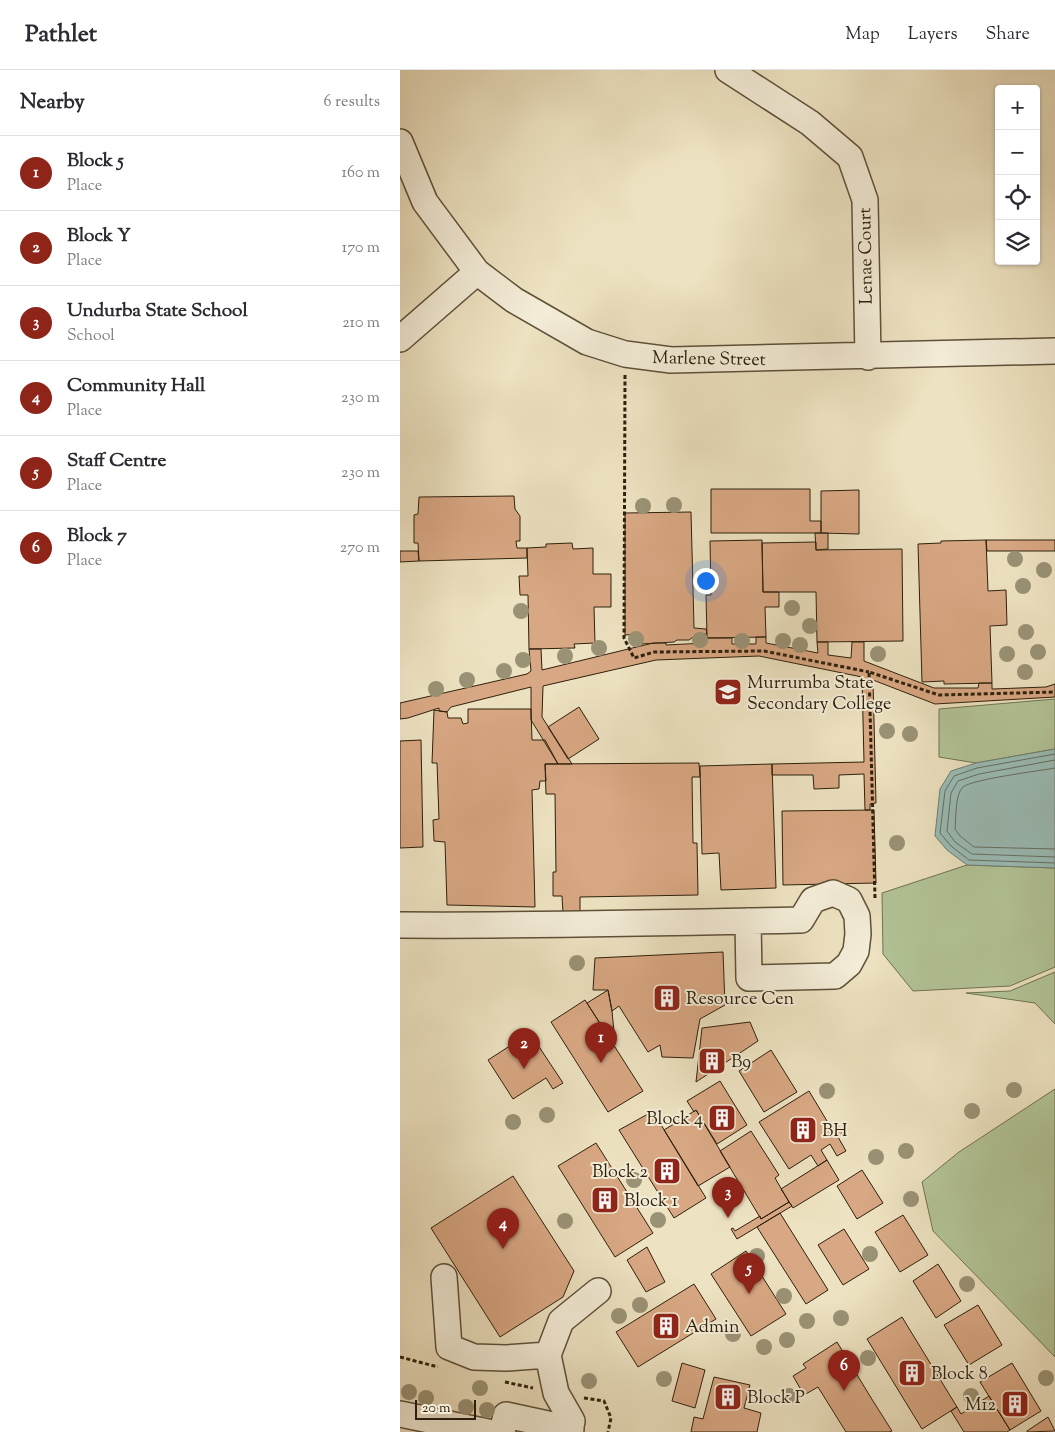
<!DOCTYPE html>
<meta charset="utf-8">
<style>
body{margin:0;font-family:"Sorts Mill Goudy",serif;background:#f2f2f3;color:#2b2b33}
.controls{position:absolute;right:15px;top:15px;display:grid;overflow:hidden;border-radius:5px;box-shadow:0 1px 4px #0004}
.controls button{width:45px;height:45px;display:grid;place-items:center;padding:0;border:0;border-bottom:1px solid #e1e1e2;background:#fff;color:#2b2b33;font:25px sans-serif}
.scale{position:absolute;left:15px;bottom:12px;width:61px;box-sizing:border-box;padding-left:5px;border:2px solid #2e200c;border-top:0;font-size:14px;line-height:18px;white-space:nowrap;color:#2e200c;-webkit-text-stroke:4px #f3ecd7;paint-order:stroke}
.you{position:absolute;left:305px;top:510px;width:18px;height:18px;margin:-12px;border:4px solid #fff;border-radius:50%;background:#1a73e8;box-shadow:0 0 0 8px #1a73e833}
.badge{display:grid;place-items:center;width:32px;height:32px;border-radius:50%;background:#8f2418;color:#fff;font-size:16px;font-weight:700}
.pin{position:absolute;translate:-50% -41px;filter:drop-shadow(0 1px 2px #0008)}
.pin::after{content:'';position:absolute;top:26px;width:18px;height:15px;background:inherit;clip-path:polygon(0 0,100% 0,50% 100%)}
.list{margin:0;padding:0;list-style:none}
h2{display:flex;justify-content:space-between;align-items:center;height:65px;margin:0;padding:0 20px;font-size:21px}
h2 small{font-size:16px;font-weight:400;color:#7c7c81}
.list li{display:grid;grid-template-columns:32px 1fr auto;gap:15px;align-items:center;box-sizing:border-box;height:75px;padding:0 20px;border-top:1px solid #e1e1e2}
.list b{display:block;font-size:19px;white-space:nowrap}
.list p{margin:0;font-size:16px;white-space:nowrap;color:#7c7c81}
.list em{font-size:16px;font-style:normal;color:#7c7c81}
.icon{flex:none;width:28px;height:28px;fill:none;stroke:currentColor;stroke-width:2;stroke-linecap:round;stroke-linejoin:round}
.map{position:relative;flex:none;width:655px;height:1362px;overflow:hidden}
header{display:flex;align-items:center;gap:30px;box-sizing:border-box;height:70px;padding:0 25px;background:#fff;border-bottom:1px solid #e1e1e2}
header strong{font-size:24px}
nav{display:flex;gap:28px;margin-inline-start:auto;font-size:18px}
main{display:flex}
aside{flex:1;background:#fff}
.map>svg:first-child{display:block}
</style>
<header>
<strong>Pathlet</strong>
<nav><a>Map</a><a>Layers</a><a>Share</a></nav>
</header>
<main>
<aside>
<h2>Nearby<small>6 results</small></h2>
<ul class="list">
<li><span class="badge">1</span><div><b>Block 5</b><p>Place</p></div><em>160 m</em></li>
<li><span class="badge">2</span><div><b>Block Y</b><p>Place</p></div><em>170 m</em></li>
<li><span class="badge">3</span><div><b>Undurba State School</b><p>School</p></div><em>210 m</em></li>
<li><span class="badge">4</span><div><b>Community Hall</b><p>Place</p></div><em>230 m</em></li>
<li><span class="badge">5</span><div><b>Staff Centre</b><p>Place</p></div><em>230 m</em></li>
<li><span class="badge">6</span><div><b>Block 7</b><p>Place</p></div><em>270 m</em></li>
</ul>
</aside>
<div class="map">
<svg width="655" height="1362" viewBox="0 0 655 1362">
<rect width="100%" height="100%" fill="#ede2c1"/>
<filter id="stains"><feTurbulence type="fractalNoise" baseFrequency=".004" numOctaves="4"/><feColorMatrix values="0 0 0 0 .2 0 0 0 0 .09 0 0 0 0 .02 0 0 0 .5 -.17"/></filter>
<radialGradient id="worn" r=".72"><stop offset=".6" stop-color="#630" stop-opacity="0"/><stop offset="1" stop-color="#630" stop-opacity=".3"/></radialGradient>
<!-- green -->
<path fill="#b2c497" stroke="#707252" d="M655,629V679L576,693L539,687V639Z
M567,795L655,798V897L610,916L513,921L483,884L482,823Z
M655,902V954L635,933L566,923L610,921Z
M655,1019V1287L533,1161L522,1112L559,1082Z"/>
<!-- water -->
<path fill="#9abdb8" stroke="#6f7e73" d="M655,679V798L567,795L547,780L535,766L540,719L551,701L576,693Z"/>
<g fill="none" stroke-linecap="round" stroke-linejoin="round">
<!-- shore -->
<path stroke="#646e62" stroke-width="1" d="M655,684L577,698L554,706L545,721L540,763L551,776L569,790L655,793
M655,690L579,704L558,711L551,723L547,761L555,772L572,784L655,787
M655,698C639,701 573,709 563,717C555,724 556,749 555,759L560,766L574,777L655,779"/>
</g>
<!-- building -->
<path fill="#d8a783" stroke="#2e200c" d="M311,419H410V451H421V463H311Z
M459,420V464L421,463V421Z
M114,426L115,439L120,446V471H116L117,478H127V488L19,491L18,473H14V445L18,444L19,427Z
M291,442L294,558L306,559L307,564L296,565L289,570H277L274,572L242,574L241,564L225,565V443Z
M415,463H428V479L416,480Z
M362,470L363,522H379V537H365L366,567L307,568L306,525H311L310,471Z
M586,470L588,521L606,520L607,555L590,556L592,613L544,614V611L522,612L518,474L541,473V471Z
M586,470H655V481H587Z
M416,472V480L502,479L503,571L417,572L416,522H363L362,473Z
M172,473L173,479L193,478V504H211V537H194L195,573L174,574L175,578L129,579L128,525H120L119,506H128L127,478L146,477V474Z
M0,481H18L19,491L0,492Z
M356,567H366V573L418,583L417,572H428V585L451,588L452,572H464V591L534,618H578L579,613H592V619L646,617L655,614V627L535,634L473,610L476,733L470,734V740H465L464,704L439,705V718L414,719L413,705H372V694L464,692L462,607L359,586L256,590L143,616L142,647L172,694H158L131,650V617L51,637L47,642L39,641V638L8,648L0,649V633L127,604L131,601L129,579H141L142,600L253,573H266V575L306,573L307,568H332V574H356Z
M179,637L199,669L168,689L148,657Z
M68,639H131L132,670H145L158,694H145L146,711H140L139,719L132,720L135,837L47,835L45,772L34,771L33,750L39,749L37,693H32L34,640L47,642L48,648H61L63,654L68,653Z
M21,670L23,777L0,778V671Z
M299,693L300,707H292L293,773H297L298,825L180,827V843H163L162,826H153V802H156L155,724H146L145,694Z
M372,694L376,818L321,820L319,783L302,784L300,696Z
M474,740L476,813L383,815L382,741Z
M323,882L325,935L300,949L293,988L262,987L260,975L248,982L219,936L212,941L208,920H193L195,888Z
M208,920L212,941L214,962L208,966L187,933Z
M185,930L243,1021L208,1042L151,952Z
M350,952L358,971L296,1012L302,958Z
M130,963L163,1013L153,1019L146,1008L113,1029L88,990Z
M371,980L397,1022L364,1042L339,1001Z
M320,1011L347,1055L317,1074L296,1040L294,1042L287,1031Z
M409,1021L430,1056L436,1052L443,1064L438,1067L446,1081L437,1086L430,1074L421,1080L427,1090L418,1096L411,1085L389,1099L359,1052Z
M296,1040L330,1097L298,1116L264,1060Z
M248,1044L255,1045L306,1128L274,1148L219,1060Z
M351,1061L379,1105L375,1108L389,1132L361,1149L320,1081Z
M196,1073L253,1163L215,1187L158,1096Z
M427,1090L439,1110L393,1138L381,1119Z
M462,1100L483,1133L457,1149L437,1116Z
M113,1106L174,1201L163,1227L100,1267L31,1158Z
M389,1132L392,1136L337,1169L331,1159L333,1158L335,1161L360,1146L361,1149Z
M380,1143L428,1220L406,1234L357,1157Z
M503,1145L528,1185L500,1202L475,1162Z
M444,1159L469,1199L443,1215L418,1175Z
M247,1177L265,1212L246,1222L227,1190Z
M346,1181L386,1244L351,1266L311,1204Z
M538,1194L561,1231L536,1248L513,1211Z
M294,1214L316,1249L238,1297L216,1262Z
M578,1235L602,1275L569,1295L544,1255Z
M502,1247L557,1337L522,1359L467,1269Z
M437,1272L473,1331L492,1361L489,1362H446L418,1317L404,1325L393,1306L406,1298L403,1294Z
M282,1293L305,1300L295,1338L272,1331Z
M612,1293L641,1341L610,1360L580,1312Z
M314,1307L350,1315L344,1338L361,1343L357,1362H291L294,1347L303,1349Z
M589,1326L610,1360L607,1362H564L551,1341L557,1337L561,1344Z
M648,1347L655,1361L627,1362V1361Z"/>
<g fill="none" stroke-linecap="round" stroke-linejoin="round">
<defs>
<path id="minor" d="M328,0L410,53L450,87L465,130L468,287
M0,72L25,132L77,202L114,230L187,272L225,284L271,290L655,281
M0,269L77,202
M0,855C134,856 267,853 401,850L413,830L433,823L449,830L457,846L458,864L456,881L449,894L435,906L349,908L348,851
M44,1207L49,1277L74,1287L106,1288L148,1285
M0,1344L88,1362
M102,1362L106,1345L171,1359
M170,1362L172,1351L156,1323L148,1285L161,1251L198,1221"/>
</defs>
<!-- minor casing -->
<use href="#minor" stroke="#5e5039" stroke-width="28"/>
<!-- path -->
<path stroke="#2e200c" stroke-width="3" stroke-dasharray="4 2.5" stroke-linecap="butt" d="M225,305L224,568L234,588L254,582L364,581L469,602
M475,828L469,602L539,625L655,622
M0,1287L38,1297
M105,1312L133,1318
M184,1328L204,1331L211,1348L208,1362"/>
<!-- minor -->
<use href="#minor" stroke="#f3ecd7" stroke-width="25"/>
</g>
<!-- trees -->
<g fill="#9a9275">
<circle cx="274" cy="435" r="8"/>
<circle cx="243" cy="436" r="8"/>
<circle cx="615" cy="489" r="8"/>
<circle cx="644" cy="500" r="8"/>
<circle cx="623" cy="516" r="8"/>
<circle cx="392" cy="538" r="8"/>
<circle cx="121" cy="541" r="8"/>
<circle cx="410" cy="556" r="8"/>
<circle cx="626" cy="562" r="8"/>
<circle cx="236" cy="569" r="8"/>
<circle cx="300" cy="570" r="8"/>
<circle cx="342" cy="571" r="8"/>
<circle cx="383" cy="571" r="8"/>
<circle cx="400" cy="575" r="8"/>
<circle cx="199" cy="578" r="8"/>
<circle cx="638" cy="582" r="8"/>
<circle cx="478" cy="584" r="8"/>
<circle cx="607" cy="584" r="8"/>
<circle cx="165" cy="586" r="8"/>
<circle cx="123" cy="590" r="8"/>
<circle cx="104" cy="601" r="8"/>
<circle cx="625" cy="602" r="8"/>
<circle cx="67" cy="610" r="8"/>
<circle cx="36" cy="619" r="8"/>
<circle cx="487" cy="661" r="8"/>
<circle cx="510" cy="664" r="8"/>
<circle cx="497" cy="773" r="8"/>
<circle cx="177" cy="893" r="8"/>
<circle cx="614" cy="1020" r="8"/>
<circle cx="427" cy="1021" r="8"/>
<circle cx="572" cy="1041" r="8"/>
<circle cx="147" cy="1045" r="8"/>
<circle cx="113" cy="1052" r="8"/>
<circle cx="506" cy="1081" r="8"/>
<circle cx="476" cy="1087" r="8"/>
<circle cx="234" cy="1110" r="8"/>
<circle cx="511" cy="1129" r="8"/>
<circle cx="258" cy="1150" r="8"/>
<circle cx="165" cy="1151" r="8"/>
<circle cx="470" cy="1184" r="8"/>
<circle cx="357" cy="1186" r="8"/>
<circle cx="567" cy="1214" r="8"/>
<circle cx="384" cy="1226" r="8"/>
<circle cx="240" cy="1235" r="8"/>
<circle cx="219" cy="1246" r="8"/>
<circle cx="441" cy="1248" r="8"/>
<circle cx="407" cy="1251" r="8"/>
<circle cx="333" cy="1264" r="8"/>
<circle cx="387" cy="1270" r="8"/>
<circle cx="364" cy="1277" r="8"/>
<circle cx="468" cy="1288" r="8"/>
<circle cx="646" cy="1308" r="8"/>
<circle cx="264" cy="1309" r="8"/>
<circle cx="189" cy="1311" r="8"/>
<circle cx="80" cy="1318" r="8"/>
<circle cx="9" cy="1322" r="8"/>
<circle cx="389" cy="1326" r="8"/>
<circle cx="571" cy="1326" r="8"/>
<circle cx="26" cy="1328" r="8"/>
<circle cx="66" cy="1337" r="8"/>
<circle cx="87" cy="1340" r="8"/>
</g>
<!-- icons -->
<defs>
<symbol id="school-square" viewBox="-11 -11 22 22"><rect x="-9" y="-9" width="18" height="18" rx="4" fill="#8f2418" stroke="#f3ecd7"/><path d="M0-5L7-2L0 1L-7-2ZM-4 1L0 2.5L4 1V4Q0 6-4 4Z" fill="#fff"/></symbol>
<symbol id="building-square" viewBox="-11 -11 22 22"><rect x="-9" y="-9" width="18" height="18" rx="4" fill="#8f2418" stroke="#f3ecd7"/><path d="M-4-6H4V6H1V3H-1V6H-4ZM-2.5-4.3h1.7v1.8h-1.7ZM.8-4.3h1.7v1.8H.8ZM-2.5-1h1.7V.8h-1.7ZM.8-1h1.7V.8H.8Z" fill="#fff"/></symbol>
</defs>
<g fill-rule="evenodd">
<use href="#school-square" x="312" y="606" width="32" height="32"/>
<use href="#building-square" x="251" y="912" width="32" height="32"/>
<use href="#building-square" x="296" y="975" width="32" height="32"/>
<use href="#building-square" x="306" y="1032" width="32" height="32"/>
<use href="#building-square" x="387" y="1044" width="32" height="32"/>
<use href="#building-square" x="251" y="1085" width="32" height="32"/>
<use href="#building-square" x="189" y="1114" width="32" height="32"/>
<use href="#building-square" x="250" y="1240" width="32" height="32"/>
<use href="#building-square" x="496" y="1287" width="32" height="32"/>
<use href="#building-square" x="312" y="1311" width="32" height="32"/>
<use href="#building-square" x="599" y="1318" width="32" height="32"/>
</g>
<g text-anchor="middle" stroke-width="4" stroke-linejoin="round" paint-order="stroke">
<!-- street labels -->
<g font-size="18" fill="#2e200c" stroke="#f3ecd7">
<text transform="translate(465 186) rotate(-91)" y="6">Lenae Court</text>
<text transform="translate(309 288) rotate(1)" y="6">Marlene Street</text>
</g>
<!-- poi labels -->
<g font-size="18" fill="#2e200c" stroke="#f3ecd7" text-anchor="start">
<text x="347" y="618">Murrumba State<tspan x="347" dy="21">Secondary College</tspan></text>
<text x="286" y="934">Resource Cen</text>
<text x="331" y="997">B9</text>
<text x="303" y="1054" text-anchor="end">Block 4</text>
<text x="422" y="1066">BH</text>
<text x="248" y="1107" text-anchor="end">Block 2</text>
<text x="224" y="1136">Block 1</text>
<text x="285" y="1262">Admin</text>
<text x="531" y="1309">Block 8</text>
<text x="347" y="1333">Block P</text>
<text x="596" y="1340" text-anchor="end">M12</text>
</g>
</g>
<rect width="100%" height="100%" filter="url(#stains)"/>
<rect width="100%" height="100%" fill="url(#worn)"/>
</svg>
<div class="controls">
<button>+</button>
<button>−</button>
<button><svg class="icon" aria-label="locate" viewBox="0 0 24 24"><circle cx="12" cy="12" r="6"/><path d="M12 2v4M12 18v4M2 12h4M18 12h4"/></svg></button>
<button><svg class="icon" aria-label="layers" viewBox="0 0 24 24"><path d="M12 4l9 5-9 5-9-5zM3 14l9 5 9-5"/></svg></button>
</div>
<div class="scale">20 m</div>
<div class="you"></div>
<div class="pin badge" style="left:201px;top:993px">1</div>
<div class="pin badge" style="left:124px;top:999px">2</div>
<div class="pin badge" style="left:328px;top:1148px">3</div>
<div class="pin badge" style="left:103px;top:1179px">4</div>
<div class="pin badge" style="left:349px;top:1224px">5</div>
<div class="pin badge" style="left:444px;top:1321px">6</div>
</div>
</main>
